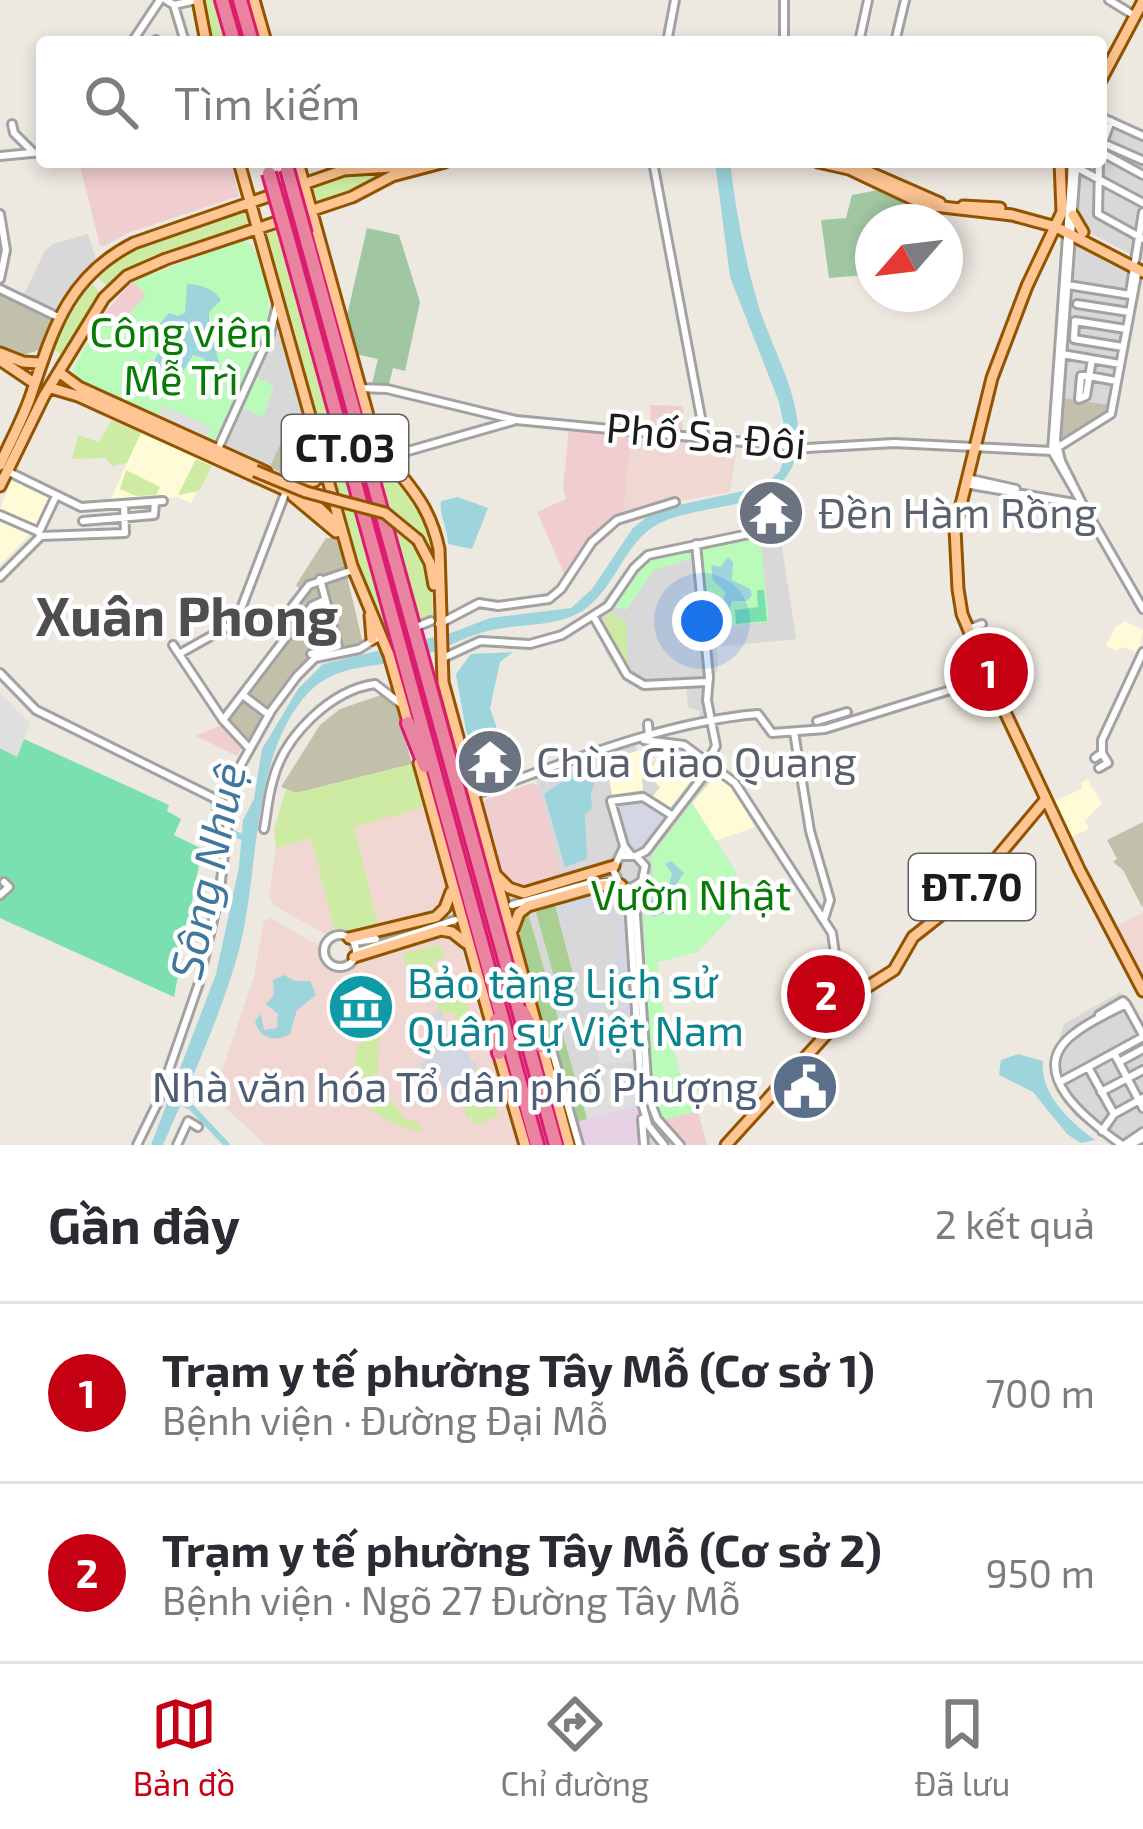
<!DOCTYPE html>
<html lang="vi">
<meta charset="utf-8">
<style>
body{margin:0;font-family:"Exo 2",sans-serif;background:#f7f7f7;color:#2b2b33}
.compass{position:absolute;left:855px;top:204px;width:108px;height:108px;border-radius:50%;background:#fff;box-shadow:0 6px 18px #0003;rotate:242deg}
.you{position:absolute;left:702px;top:621px;width:42px;height:42px;margin:-30px;border:9px solid #fff;border-radius:50%;background:#1a73e8;box-shadow:0 0 0 18px #1a73e833}
.badge{display:grid;place-items:center;width:78px;height:78px;border-radius:50%;background:#c60013;color:#fff;font-size:39px;font-weight:700}
.pin{position:absolute;translate:-50% -50%;border:6px solid #fff;box-shadow:0 3px 12px #0006}
.list{margin:0;padding:0;list-style:none}
h2{display:flex;justify-content:space-between;align-items:center;height:156px;margin:0;padding:0 48px;font-size:51px}
h2 small{font-size:39px;font-weight:400;color:#7c7c81}
.list li{display:grid;grid-template-columns:78px 1fr auto;gap:36px;align-items:center;box-sizing:border-box;height:180px;padding:0 48px;border-top:3px solid #e1e1e2}
.list b{display:block;font-size:45px;white-space:nowrap}
.list p{margin:0;font-size:39px;white-space:nowrap;color:#7c7c81}
.list em{font-size:39px;font-style:normal;color:#7c7c81}
.icon{flex:none;width:66px;height:66px;fill:none;stroke:currentColor;stroke-width:2;stroke-linecap:round;stroke-linejoin:round}
.map{position:relative;flex:none;width:1143px;height:1145px;overflow:hidden}
.search{position:absolute;background:#fff;box-shadow:0 6px 18px #0003;left:36px;right:36px;top:36px;height:132px;display:flex;align-items:center;gap:30px;box-sizing:border-box;padding:0 42px;border-radius:12px;color:#7c7c81;font-size:45px}
.sheet{height:516px;background:#fff}
nav{display:flex;justify-content:space-around;align-items:center;box-sizing:border-box;height:168px;border-top:3px solid #e1e1e2;background:#fff;font-size:33px;color:#7c7c81}
nav a{display:grid;justify-items:center;gap:6px}
nav .on{color:#c60013}
.map>svg:first-child{display:block}
</style>
<div class="map">
<svg width="1143" height="1145" viewBox="0 0 1143 1145">
<rect width="100%" height="100%" fill="#ede8e0"/>
<!-- residential -->
<path fill="#d9d8d8" d="M1101,119L1143,138V261L1081,228L1074,215L1078,162H1101Z
M88,234L96,259L60,308L54,311L23,296L45,251L53,244Z
M1082,243L1131,270L1108,414L1059,440L1074,246Z
M277,333L284,335L317,454L289,479L224,447L272,335Z
M779,527L796,639L717,647L718,668L708,686L714,718L700,722L699,711L688,707L686,685L641,688L623,679L606,654L600,633L590,616L643,551Z
M636,743L637,757L654,763L662,753L670,759L674,747H683L720,776L711,781L715,841L736,872L732,916L697,952L657,962L663,1008L686,1097H694L707,1145H579L503,878L561,872L535,775Z
M1120,992L1143,1033V1145H1115L1075,1116L1056,1087L1051,1066L1064,1024Z"/>
<!-- commercial -->
<path fill="#f0ced0" d="M79,162H231L239,196L128,233L104,246L100,245Z
M133,281L147,295L121,325L105,312Z
M650,405L683,406L682,433L651,431Z
M569,428L631,434L624,511L584,547L566,578L537,512L566,499L563,488Z
M224,724L244,745L237,756L196,736Z
M533,783L538,786L561,872L558,876L519,887L503,878L483,805L486,799Z
M697,1111L707,1145H688L664,1120Z"/>
<!-- industrial -->
<path fill="#e7d1e5" d="M638,1105L639,1145H582L575,1122Z"/>
<!-- education -->
<path fill="#fffbd7" d="M141,431L213,464L191,503L177,497L109,503Z
M16,478L53,498L40,524L34,527L0,509L11,481Z
M0,518L32,532L0,565Z
M1125,621L1143,630L1139,653L1122,647L1116,651L1106,646L1115,627Z
M640,750L643,790L612,795L606,760Z
M662,753L682,756L697,766L699,771L669,809L652,797L660,787L653,780L657,775L650,769Z
M720,776L731,787L755,827L715,841L692,803L711,781Z
M1087,779L1102,803L1085,821L1089,829L1070,837L1052,802L1082,789L1081,783Z"/>
<!-- religious -->
<path fill="#c9c9c9" d="M498,747L510,762L499,778L470,763L478,754Z"/>
<!-- military -->
<path fill="#f0d7d2" d="M631,434L737,446L730,492L624,511Z
M424,807L447,892L438,910L378,926L354,826Z
M311,838L334,929L325,934L273,905L269,896L276,848Z
M1143,913V974L1140,975L1117,925Z
M270,918L318,945L324,965L334,972L351,969L370,955L446,935L460,944L517,1145H266L217,1100L215,1091L254,977L264,921Z"/>
<!-- construction -->
<path fill="#c2c0ab" d="M0,295L51,316L53,325L39,350L20,356L0,347Z
M1063,398L1109,405L1108,414L1065,442L1059,440Z
M303,428L309,430L314,455L290,477L270,467L285,433Z
M326,538H338L363,644L311,661L290,680L247,744L224,719L277,648L276,626L301,590L296,585Z
M387,693L395,703L412,764L296,793L281,787L320,725L340,709Z
M1143,822V906L1142,907L1123,870L1113,862L1117,859L1107,840Z"/>
<!-- grass -->
<path fill="#cdeba3" d="M202,0H219L231,42H211Z
M394,172L362,190L319,203L312,189L353,173Z
M244,210L249,212V226L144,262L108,286L97,277L133,248Z
M308,219L369,433L419,498L437,553V614C435,570 427,529 382,509L304,220Z
M284,228L392,630L386,632L368,600L349,543L262,235Z
M299,230L407,625L400,629L291,233Z
M93,284L102,297L64,357L52,347L81,296Z
M112,420L141,433L127,463L112,466L106,458L72,459L78,435L99,442Z
M196,459L212,466L199,491L178,495Z
M126,470L160,487L156,495L136,496L120,489Z
M384,515C423,539 432,570 433,614L416,622Z
M611,612L626,622L628,669L601,623Z
M412,764L424,807L354,827L378,926L358,931L334,929L311,838L276,848L274,830L286,789L296,793Z
M434,945L441,947L444,958L433,963L439,976L444,968L451,986L457,981L461,983L473,1025L468,1035L458,1026L447,1024L457,1021L454,1012L448,1014L444,1010L442,1015L439,1009L435,1012L438,1006L431,996L420,1001L413,994L403,954Z
M387,1009L390,1015L377,1030L382,1033L377,1050L378,1074L357,1081C348,1055 366,1026 387,1009Z
M477,1068L486,1074L498,1116L474,1126L473,1117L466,1119L465,1098L474,1097L469,1086L478,1089L477,1084H469Z
M379,1078L389,1099L402,1113L401,1117L420,1123L421,1131C394,1128 363,1111 358,1085Z"/>
<!-- forest -->
<path fill="#aacf93" d="M555,905L577,990L559,995L536,912Z
M528,913L587,1119L575,1122L553,1048L545,1046C537,1018 505,931 528,913Z"/>
<!-- cemetery -->
<path fill="#a0c7a2" d="M878,190L904,203L899,222H873V264L866,275L829,278L821,220L846,218L852,195Z
M367,228L399,235L420,302L405,371L393,368L388,388L372,384L378,359L355,354L346,320Z"/>
<!-- park -->
<path fill="#bafbb9" d="M245,240C263,252 272,303 268,325L216,438L210,441L79,382L73,369L105,312L121,324L146,295L133,281Z
M256,377L274,386L263,417L242,407Z
M760,537L769,622L709,628L701,551L704,546Z
M687,550L692,553L690,559L654,570L626,610L615,607L646,561Z
M692,803L736,872L732,916L697,952L657,962L663,1008L686,1097H694L697,1111L663,1120L652,1088L642,893L653,876L651,856Z"/>
<!-- pitch -->
<path fill="#7ae0af" d="M757,590H764L767,621L736,624L735,610L758,607Z
M24,739L169,805L167,811L181,819L174,835L202,849L174,997L0,918V748L17,756Z"/>
<!-- parking -->
<path fill="#dfdfdf" d="M163,406L211,427L206,439L158,418Z
M0,693L30,724L17,757L0,748Z
M630,1019L634,1062L600,1064L591,1021Z
M635,1067L638,1105L587,1119L578,1085L601,1069Z"/>
<!-- plaza -->
<path fill="#d4d6e3" d="M642,797L669,816L642,850H628L614,803Z
M579,894L609,906L628,927L631,1013L590,1014L583,986L586,985L594,1013L623,1011L624,991L618,978L615,924L611,913L602,907L591,906L567,912L570,927H566L559,903Z
M439,1009L447,1024L468,1035L470,1042L466,1045L471,1062H475L477,1068L465,1088L466,1105L452,1101L433,1068L421,1070L420,1066L419,1063L430,1058L429,1018Z"/>
<!-- water -->
<path fill="#9ed5dd" d="M715,162H730C736,211 744,257 758,304C771,347 802,397 798,443C792,515 711,500 662,522C621,541 616,594 577,614C553,626 523,624 497,629C467,634 441,652 411,659C376,668 339,663 310,691C250,752 260,872 239,950C222,1013 189,1085 163,1145H151L216,974L239,867L243,820L254,799L262,749L298,689L323,664L451,633L490,618L571,608L592,589L633,528L656,510L743,491L770,480L780,471L785,455V431L779,402L730,277Z
M187,284C199,284 215,289 221,300L209,312V322L218,327L233,325L234,330L214,341L219,363L211,368L203,358L193,355L181,375L164,370L154,360L163,347L156,328L169,313L178,316L185,313Z
M458,497L488,508L472,549L448,544C448,529 439,515 441,501Z
M728,557L733,562L732,580L750,589L752,595L747,601H732L728,615L722,618L717,611L726,593L713,580L711,565L721,567Z
M513,652L500,662L490,708L500,738L474,749L466,731L456,674L471,654Z
M582,768H594L597,774L591,794L592,808L585,814L587,859L565,867L544,794Z
M671,861L684,873L675,886L676,897L665,913L652,917L649,902L668,887L672,874L665,864Z
M284,975L295,981H310L316,995L297,1010L290,1034C275,1043 259,1038 255,1021L261,1014L264,1030L277,1028L278,1014L266,1004L274,995L273,980Z
M1018,1054L1043,1061C1039,1093 1070,1122 1095,1140L1081,1143L1067,1134L1033,1092L999,1075L1001,1060Z"/>
<g fill="none" stroke-linecap="round" stroke-linejoin="round">
<!-- canal -->
<path stroke="#9ed5dd" stroke-width="6" d="M213,800C214,826 222,829 245,838
M177,1100L192,1108L227,1145"/>
<defs>
<path id="minor" d="M166,0L174,5L185,42
M1109,0L1135,16
M174,5L196,0
M132,42L160,0
M155,42L156,40
M667,42L675,0
M784,42V0
M859,42L868,0
M895,42L905,0
M1101,117L1143,136
M12,124L14,133L34,153
M1103,143L1142,160
M1102,145L1111,121
M1101,152L1143,175
M0,156L42,152
M653,162L705,439
M1099,162L1098,214L1143,239
M1072,165L1052,451L1143,609
M1074,166L1143,203
M1076,167L1056,440L1061,461L1084,507
M1135,261L1143,212
M0,279L6,250L0,214
M1068,285L1130,295
M0,289L60,318
M1130,293L1134,267
M1077,304L1129,312
M1123,347L1074,339L1075,321L1126,329
M1062,354L1120,364
M1092,359C1090,372 1088,384 1086,396L1079,399L1081,376C1084,376 1086,376 1089,376L1116,381
M360,388L387,389L516,420L807,448L894,443L1052,451L1111,414L1138,269
M217,451L270,334L277,305
M386,452L401,453L513,421
M7,471L81,507L163,501
M967,478L1016,489
M965,484L1080,504
M0,515L39,532L40,536L125,533L124,504
M83,521L154,515L155,502
M39,532L56,496
M696,544L709,677L707,700L716,746L707,763
M0,577L40,537
M286,614L315,634L334,632
M595,619L627,675L644,685L706,682
M299,623L312,606L325,600
M439,624L479,603L498,606L549,599L561,589L592,542L617,520L675,502
M416,627L431,621
M276,628L309,585L353,570
M968,629L982,624
M973,640L987,636
M173,645L223,720L249,748
M976,647L989,644
M179,654L236,622L286,491
M311,654L338,646L320,579
M443,658L480,641L530,644L562,635L608,606L634,568L648,555L763,531
M0,673L36,710L230,806
M244,696L269,715
M223,720L287,636
M817,721L847,712
M648,724L649,737
M794,732L810,831L830,900L824,919
M644,740L684,745L735,783L832,933L838,974L826,989L841,1018
M1095,758L1102,753V740L1143,652
M1099,768L1108,763L1102,753
M474,795C565,763 662,722 758,714L772,733L825,729L989,678
M264,829C267,813 268,796 273,780C284,736 331,690 375,684L401,704
M631,855L624,846L611,801L643,797L673,816
M621,856H636L645,866L642,881L633,887
M636,856L646,851L711,766
M620,884L613,870L623,849
M634,886L648,1095L657,1119L680,1145
M628,887L642,1103L648,1125L664,1145
M0,895L9,887L4,882
M512,905L587,884L614,881
M324 951a16 16 0 1 1 32 0a16 16 0 1 1-32 0Z
M353,942L376,939
M356,952L455,920
M806,964L811,976
M1126,1004L1143,1035
M1099,1015L1123,1001L1126,1004
M543,1053L552,1050L579,1145
M1114,1053L1143,1108
M1119,1062L1143,1049
M1088,1067L1143,1037
M1060,1082L1088,1067L1114,1114
M1101,1092L1143,1070
M642,1119L644,1145
M1102,1131L1114,1114L1143,1098
M137,1145L157,1104L199,983L220,889L233,779L271,711L297,676L315,658L359,649L377,638
M177,1145L188,1121L198,1127
M1122,1145C1091,1123 1021,1072 1075,1033C1090,1021 1109,1013 1126,1004
M1124,1145L1143,1132
M1130,1145L1143,1138"/>
<path id="major" d="M198,0L206,42
M254,0L266,42
M1101,80L1143,1
M239,162L352,566L389,655L410,729
M298,162L372,430C394,479 426,488 439,549L443,682L569,1145
M818,162L849,169L925,205L1012,215L1056,227L1143,272
M1060,162L1062,212L1027,286L992,378L955,529L958,589L962,614L989,678L1079,869L1143,991
M851,164L940,203
M963,206L1000,208
M1073,215L1083,232
M0,353L23,362L39,363
M0,360L34,383
M60,373L79,387L266,472
M51,388L78,396L314,503L336,524
M0,465C10,442 23,419 31,395C53,330 67,277 134,243L344,170L407,166
M289,482L313,462L320,450
M0,486L44,396L104,298L127,276L166,259L352,197L392,176L445,162
M299,486L315,481L321,464
M293,496L336,532
M418,540L430,563L434,585
M370,615L372,639
M419,763L493,1030
M497,876L509,888L524,893L614,866
M513,929L519,913L528,906L599,886L621,885
M349,938L436,917L445,908L451,892
M354,957L441,930L452,932L466,943
M498,1052L525,1145
M726,1145L832,1028L856,994L894,970L913,937L965,896L1046,799"/>
<path id="highway" d="M222,0L234,42
M240,0L252,42
M305,234L556,1145
M288,239L537,1145
M408,723L425,766
M523,1012L541,1046
M496,1020L499,1053"/>
</defs>
<!-- minor casing -->
<use href="#minor" stroke="#a2a2a2" stroke-width="12"/>
<!-- major casing -->
<use href="#major" stroke="#925400" stroke-width="15"/>
<!-- highway casing -->
<use href="#highway" stroke="#db1d70" stroke-width="18"/>
<!-- minor -->
<use href="#minor" stroke="#fff" stroke-width="6"/>
<!-- major -->
<use href="#major" stroke="#ffc693" stroke-width="9"/>
<!-- highway -->
<use href="#highway" stroke="#e983a0" stroke-width="12"/>
<defs>
<path id="major-bridge" d="M255,471L306,492L385,513L418,540"/>
<path id="highway-bridge" d="M287,169L305,234
M269,173L288,239"/>
</defs>
<!-- major-bridge casing -->
<use href="#major-bridge" stroke="#925400" stroke-width="15" stroke-linecap="butt"/>
<!-- highway-bridge casing -->
<use href="#highway-bridge" stroke="#db1d70" stroke-width="18" stroke-linecap="butt"/>
<!-- major-bridge -->
<use href="#major-bridge" stroke="#ffc693" stroke-width="9"/>
<!-- highway-bridge -->
<use href="#highway-bridge" stroke="#e983a0" stroke-width="12"/>
</g>
<!-- icons -->
<defs>
<symbol id="temple-disc" viewBox="-11 -11 22 22"><circle r="9.5" fill="#6b7280" stroke="#fff"/><path d="M0-6L5-2H3V0L6.5 2.5H4V6H1.5V3h-3V6H-4V2.5H-6.5L-3 0V-2H-5Z" fill="#fff"/></symbol>
<symbol id="museum-disc" viewBox="-11 -11 22 22"><circle r="9.5" fill="#0f9aa8" stroke="#fff"/><path d="M0-6L6-3V-2H-6V-3ZM-5-1h2V3h-2ZM-1-1h2V3h-2ZM3-1h2V3H3ZM-6 4H6V6H-6Z" fill="#fff"/></symbol>
<symbol id="civic-disc" viewBox="-11 -11 22 22"><circle r="9.5" fill="#5c6f8a" stroke="#fff"/><path d="M-.6-6.5H3V-4.5H.6V-3L4-1V1h2V6H-6V1h2V-1L-.6-3ZM-1.2 2.5V6h2.4V2.5Z" fill="#fff"/></symbol>
</defs>
<g fill-rule="evenodd">
<use href="#temple-disc" x="733" y="475" width="76" height="76"/>
<use href="#temple-disc" x="452" y="724" width="76" height="76"/>
<use href="#museum-disc" x="323" y="969" width="76" height="76"/>
<use href="#civic-disc" x="767" y="1049" width="76" height="76"/>
</g>
<g text-anchor="middle" stroke-width="9" stroke-linejoin="round" paint-order="stroke">
<!-- shield labels -->
<g fill="#fff" stroke="#5f5f5f" stroke-width="3">
<rect x="282" y="415" width="126" height="66" rx="9"/>
<rect x="909" y="854" width="126" height="66" rx="9"/>
</g>
<g font-size="39" font-weight="bold" fill="#1b1b1b">
<text x="345" y="462">CT.03</text>
<text x="972" y="901">ĐT.70</text>
</g>
<!-- park labels -->
<g font-size="42" fill="#087b07" stroke="#fff">
<text x="181" y="347">Công viên<tspan x="181" dy="48">Mễ Trì</tspan></text>
<text x="691" y="910">Vườn Nhật</text>
</g>
<!-- street labels -->
<g font-size="42" fill="#1b1b1b" stroke="#fff">
<text transform="translate(706 436) rotate(5)" y="15">Phố Sa Đôi</text>
</g>
<!-- worship labels -->
<g font-size="42" fill="#5b616d" stroke="#fff" text-anchor="start">
<text x="818" y="528">Đền Hàm Rồng</text>
<text x="536" y="777">Chùa Giao Quang</text>
</g>
<!-- culture labels -->
<g font-size="42" fill="#0d838f" stroke="#fff" text-anchor="start">
<text x="407" y="998">Bảo tàng Lịch sử<tspan x="407" dy="48">Quân sự Việt Nam</tspan></text>
</g>
<!-- service labels -->
<g font-size="42" fill="#4e5e75" stroke="#fff" text-anchor="end">
<text x="758" y="1102">Nhà văn hóa Tổ dân phố Phượng</text>
</g>
<!-- water labels -->
<g font-size="45" font-style="italic" fill="#40789d" stroke="#fff">
<text transform="translate(208 871) rotate(-78)" y="16">Sông Nhuệ</text>
</g>
<!-- district labels -->
<g font-size="54" font-weight="bold" fill="#4e4e4e" stroke="#fff">
<text x="187" y="636">Xuân Phong</text>
</g>
</g>
</svg>
<svg class="compass" viewBox="-18 -18 36 36"><path d="M0-13l5 13h-10z" fill="#e53935"/><path d="M0 13l5-13h-10z" fill="#7c7c81"/></svg>
<div class="you"></div>
<div class="pin badge" style="left:989px;top:672px">1</div>
<div class="pin badge" style="left:826px;top:994px">2</div>
<div class="search"><svg class="icon" aria-label="search" viewBox="0 0 24 24"><circle cx="10" cy="10" r="6"/><path d="M15 15l6 6"/></svg>Tìm kiếm</div>
</div>
<section class="sheet">
<h2>Gần đây<small>2 kết quả</small></h2>
<ul class="list">
<li><span class="badge">1</span><div><b>Trạm y tế phường Tây Mỗ (Cơ sở 1)</b><p>Bệnh viện · Đường Đại Mỗ</p></div><em>700 m</em></li>
<li><span class="badge">2</span><div><b>Trạm y tế phường Tây Mỗ (Cơ sở 2)</b><p>Bệnh viện · Ngõ 27 Đường Tây Mỗ</p></div><em>950 m</em></li>
</ul>
</section>
<nav>
<a class="on"><svg class="icon" aria-label="map" viewBox="0 0 24 24"><path d="M3 6l6-2 6 2 6-2v14l-6 2-6-2-6 2zM9 4v14M15 6v14"/></svg>Bản đồ</a>
<a><svg class="icon" aria-label="directions" viewBox="0 0 24 24"><path d="M12 3l9 9-9 9-9-9zM9 14v-3h6M13 9l2 2-2 2"/></svg>Chỉ đường</a>
<a><svg class="icon" aria-label="saved" viewBox="0 0 24 24"><path d="M7 4h10v16l-5-4-5 4z"/></svg>Đã lưu</a>
</nav>
